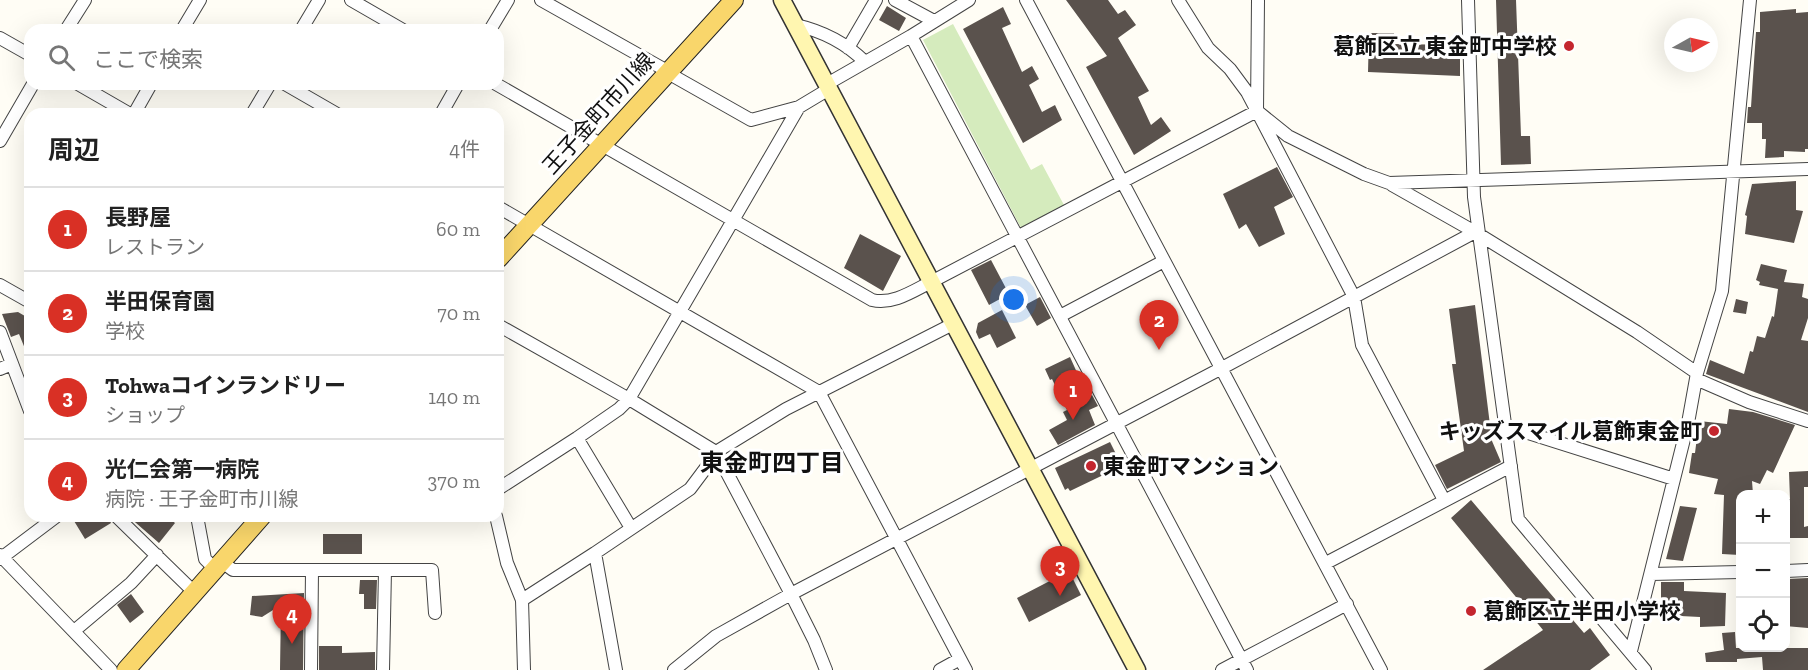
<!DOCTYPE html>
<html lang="ja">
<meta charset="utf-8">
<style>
body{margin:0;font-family:"Zilla Slab","Noto Sans JP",serif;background:#f6f6f6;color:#222}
.controls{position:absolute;right:18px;bottom:18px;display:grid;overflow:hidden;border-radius:12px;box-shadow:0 6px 24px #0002}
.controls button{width:54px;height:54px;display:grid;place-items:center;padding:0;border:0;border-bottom:2px solid #e0e0e0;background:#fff;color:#222;font:30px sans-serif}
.compass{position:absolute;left:1664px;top:18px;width:54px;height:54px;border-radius:50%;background:#fff;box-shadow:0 6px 24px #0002;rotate:82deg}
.you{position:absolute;left:1014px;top:300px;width:21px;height:21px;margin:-15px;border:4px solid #fff;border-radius:50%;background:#1a73e8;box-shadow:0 0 0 9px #1a73e833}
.badge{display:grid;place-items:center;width:39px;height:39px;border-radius:50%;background:#d93025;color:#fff;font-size:20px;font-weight:700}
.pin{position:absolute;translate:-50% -50px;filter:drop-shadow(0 2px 3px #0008)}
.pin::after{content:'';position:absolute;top:32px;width:21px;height:18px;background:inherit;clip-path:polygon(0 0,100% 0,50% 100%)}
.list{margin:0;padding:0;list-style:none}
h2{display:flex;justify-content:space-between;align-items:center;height:78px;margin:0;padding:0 24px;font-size:26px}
h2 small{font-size:20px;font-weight:400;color:#767676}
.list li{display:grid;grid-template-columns:39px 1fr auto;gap:18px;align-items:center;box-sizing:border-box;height:84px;padding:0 24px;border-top:2px solid #e0e0e0}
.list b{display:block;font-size:22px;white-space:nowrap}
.list p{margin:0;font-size:20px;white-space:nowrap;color:#767676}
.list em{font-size:20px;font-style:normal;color:#767676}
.icon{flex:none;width:33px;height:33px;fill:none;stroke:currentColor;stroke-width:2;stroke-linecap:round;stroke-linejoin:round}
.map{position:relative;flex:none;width:1808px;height:670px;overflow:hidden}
.search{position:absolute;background:#fff;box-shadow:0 6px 24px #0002;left:24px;top:24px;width:480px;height:66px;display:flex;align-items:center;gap:15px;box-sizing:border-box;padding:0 21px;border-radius:18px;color:#767676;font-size:22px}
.panel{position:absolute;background:#fff;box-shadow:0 6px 24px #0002;left:24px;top:108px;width:480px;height:414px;border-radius:18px}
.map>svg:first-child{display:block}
</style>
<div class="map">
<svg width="1808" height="670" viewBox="0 0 1808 670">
<rect width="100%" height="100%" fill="#fffdf5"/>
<!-- green -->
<path fill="#d5ebbd" d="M953,24L1031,170L1042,164L1064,205L1021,228L923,40Z"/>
<!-- building -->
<path fill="#5a524d" d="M1066,0H1108L1118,14L1125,10L1136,25L1118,38L1149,91L1138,97L1151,125L1161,117L1171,131L1134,155L1086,67L1107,56Z
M1496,0H1516L1521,136H1530L1531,164L1501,165Z
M887,6L906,18L899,31L879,20Z
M1003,7L1011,24L1002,28L1022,72L1032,66L1039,79L1029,85L1042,112L1055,105L1062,120L1023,143L963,29Z
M1796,9V13L1808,12V149H1805V152L1784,151V157L1765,158L1766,139H1762V123H1747L1748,107H1751L1756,32H1760V12Z
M1369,33H1394L1395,44L1460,45V76L1368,72Z
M1277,167L1293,197L1274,207L1285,234L1259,247L1246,224L1239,229L1223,194Z
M1796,181V210L1803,211L1794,243L1745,234L1747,216L1745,215L1752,184Z
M860,234L901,256L883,291L844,268Z
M991,260L1009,294L989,305L971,270Z
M1761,264L1787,270L1784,282L1804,284L1802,297L1808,299V318L1801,340L1808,341V412L1706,374L1710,360L1744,374L1750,351L1753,352L1757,336L1765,338L1772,316L1774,317L1778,289L1759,285L1760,282L1756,280Z
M1040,297L1051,318L1037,326L1025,305Z
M1736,299L1748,302L1746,314L1733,312Z
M1475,305L1492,441L1501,462L1447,489L1435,465L1464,451L1452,364H1456L1449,309Z
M1002,310L1016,338L997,348L990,334L979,339L976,332L978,323Z
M18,312L30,319V361L19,334L11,337L2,314Z
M1070,357L1088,397L1092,395L1098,406L1089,410L1095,425L1058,445L1049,430L1067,420L1063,412L1067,410L1052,379L1050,380L1045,369Z
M1729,409L1753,412L1795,425L1773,473L1767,470L1760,484L1752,481L1753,494L1740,495V555L1722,554L1724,495L1714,494L1718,479L1689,473L1692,453H1695L1699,421L1727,424Z
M1110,442L1122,466L1070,491L1068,488L1065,490L1055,468Z
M1808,471V487H1804V527L1808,526V538H1785V499H1790L1789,472Z
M1471,500L1584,633L1590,628L1610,655L1590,670H1483L1543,630L1451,518Z
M1680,506L1697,508L1683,561L1666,559Z
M71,516H108L111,523L85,539Z
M128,516H167L175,523L159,543Z
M323,534H362V554H323Z
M1069,571L1081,595L1029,622L1017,598Z
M1808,578V628L1785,626L1786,596H1789L1787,579Z
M360,580H377L376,609H364V594H359Z
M1661,582H1684V591L1726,593L1725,626L1700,627V617L1661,615Z
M304,593L303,670H280L281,605L262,617L250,615L252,596Z
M131,594L144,612L130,623L117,605Z
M1735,632L1736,648H1808V670H1763L1762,657L1737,659V662H1706L1705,653L1724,650L1722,633Z
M319,646H342V653L375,652V670H319Z"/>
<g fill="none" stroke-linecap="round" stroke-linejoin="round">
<defs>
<path id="street" d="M351,0L403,30
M541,0L669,72
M895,0L934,21
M1026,0L1381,670
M1178,0L1208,48L1230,69L1247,92L1257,111L1288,136L1364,174L1389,183L1808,169
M1258,0L1257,111L1354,297L1362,345L1444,500
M1468,0L1474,197L1518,519L1645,670
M796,25C822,31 847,44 865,62
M66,30L85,0
M182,30L200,0
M301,30L319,0
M490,30L508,0
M911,36L1247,670
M0,38L30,55
M848,48L876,0
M668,73L751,120L799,107L829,89
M78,84L130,114
M285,84L337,114
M496,84L872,300C893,305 913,291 931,282L1257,111
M827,84L911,36L969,0
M134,114L151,84
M252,114L270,84
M441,114L458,84
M0,141L33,84
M1392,185L1475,232L1637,332L1697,373
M498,207L819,392L966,670
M0,285L30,302
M1060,316L1164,261
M498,325L629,399L716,452L791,594L814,640L826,670
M0,332L30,411
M0,369L12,364
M1696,379L1749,402L1808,421
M1506,426L1674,479
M577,438L631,528
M716,452L786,409L953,324
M498,489L577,438L619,409L629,399L799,107
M116,516L195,593
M197,516L205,559L216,570
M496,516L507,563L522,600L524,670
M0,555L111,670
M0,559L57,516
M222,562L233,570H432L435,613
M1326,563L1511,466
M1786,571L1808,570
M1651,574L1740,572
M522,600L595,553
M74,631L131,583L157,555
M1631,651L1688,423L1697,373L1722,291L1750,0
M311,670L312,570
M383,670L385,570
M616,670L595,553L690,489L717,453
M674,670L716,636L791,594L1222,368L1475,232
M940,670L960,659
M1222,670L1347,604"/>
<path id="secondary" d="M782,0L1137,670"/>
<path id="primary" d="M498,259L734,0
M126,670L262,516"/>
</defs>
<!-- street casing -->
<use href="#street" stroke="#444" stroke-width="14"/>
<!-- secondary casing -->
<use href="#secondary" stroke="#333" stroke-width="19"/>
<!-- primary casing -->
<use href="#primary" stroke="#222" stroke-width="20"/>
<!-- street -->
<use href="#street" stroke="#fff" stroke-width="12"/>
<!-- secondary -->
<use href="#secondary" stroke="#fff6b0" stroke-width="16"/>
<!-- primary -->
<use href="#primary" stroke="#f9d66b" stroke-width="18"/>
</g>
<!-- markers -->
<g fill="#c4262e" stroke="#fff" stroke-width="2">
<circle cx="1569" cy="46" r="6"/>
<circle cx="1714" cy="431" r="6"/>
<circle cx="1091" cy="466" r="6"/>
<circle cx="1471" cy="611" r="6"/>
</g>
<g text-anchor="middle" stroke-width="6" stroke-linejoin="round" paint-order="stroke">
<!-- poi labels -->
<g font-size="22" font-weight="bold" fill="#111" stroke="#fff" text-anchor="end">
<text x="1557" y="54">葛飾区立 東金町中学校</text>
<text x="1702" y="439">キッズスマイル葛飾東金町</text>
<text x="1103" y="474" text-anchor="start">東金町マンション</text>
<text x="1483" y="619" text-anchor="start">葛飾区立半田小学校</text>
</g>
<!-- street labels -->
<g font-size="22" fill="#111" stroke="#fff">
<text transform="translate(598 113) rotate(-48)" y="8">王子金町市川線</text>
</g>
<!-- neighbourhood labels -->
<g font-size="24" font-weight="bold" fill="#111" stroke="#fff">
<text x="772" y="471">東金町四丁目</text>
</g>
</g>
</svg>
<div class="controls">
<button>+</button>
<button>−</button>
<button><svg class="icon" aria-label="locate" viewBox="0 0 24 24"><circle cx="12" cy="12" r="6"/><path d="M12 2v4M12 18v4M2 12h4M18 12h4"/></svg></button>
</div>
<svg class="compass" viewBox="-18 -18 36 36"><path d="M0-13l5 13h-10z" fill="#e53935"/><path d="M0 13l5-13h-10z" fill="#767676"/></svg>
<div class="you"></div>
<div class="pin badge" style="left:1073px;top:420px">1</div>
<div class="pin badge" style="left:1159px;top:350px">2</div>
<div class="pin badge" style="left:1060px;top:596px">3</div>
<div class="pin badge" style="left:292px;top:644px">4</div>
<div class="search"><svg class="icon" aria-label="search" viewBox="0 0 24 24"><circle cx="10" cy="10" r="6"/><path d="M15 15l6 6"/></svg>ここで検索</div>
<section class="panel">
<h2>周辺<small>4件</small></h2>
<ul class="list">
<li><span class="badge">1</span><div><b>長野屋</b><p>レストラン</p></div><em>60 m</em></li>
<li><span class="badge">2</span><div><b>半田保育園</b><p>学校</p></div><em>70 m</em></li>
<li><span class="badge">3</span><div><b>Tohwaコインランドリー</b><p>ショップ</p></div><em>140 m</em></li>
<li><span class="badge">4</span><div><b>光仁会第一病院</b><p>病院 · 王子金町市川線</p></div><em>370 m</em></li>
</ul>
</section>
</div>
